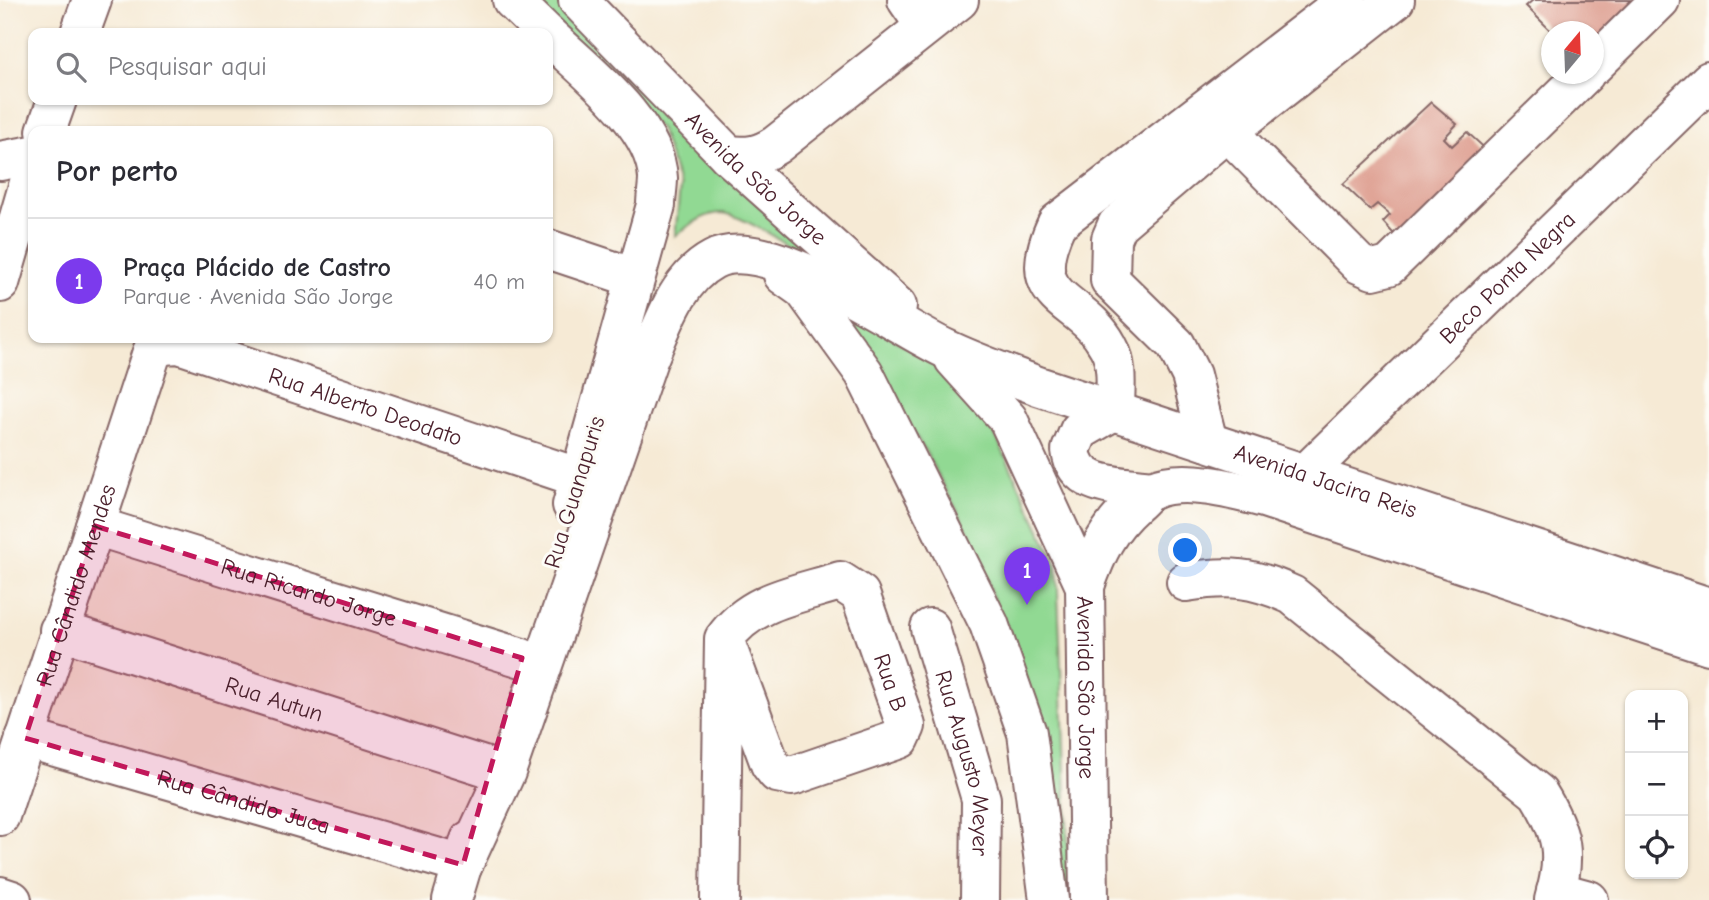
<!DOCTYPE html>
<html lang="pt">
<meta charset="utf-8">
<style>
body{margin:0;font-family:"Comic Neue",sans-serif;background:#f2f2f3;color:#2b2b33}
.controls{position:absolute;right:21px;bottom:21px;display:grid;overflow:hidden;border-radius:14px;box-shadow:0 2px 5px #0004}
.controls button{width:63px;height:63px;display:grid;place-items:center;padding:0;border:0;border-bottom:2px solid #e1e1e2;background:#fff;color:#2b2b33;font:35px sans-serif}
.compass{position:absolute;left:1541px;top:21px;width:63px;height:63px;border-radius:50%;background:#fff;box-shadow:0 2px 5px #0004;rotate:19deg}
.you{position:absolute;left:1186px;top:551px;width:24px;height:24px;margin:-18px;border:5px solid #fff;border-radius:50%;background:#1a73e8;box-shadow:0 0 0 10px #1a73e833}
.badge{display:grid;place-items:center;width:46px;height:46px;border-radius:50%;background:#7c3aed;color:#fff;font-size:23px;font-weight:700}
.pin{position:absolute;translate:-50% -58px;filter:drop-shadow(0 2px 4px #0008)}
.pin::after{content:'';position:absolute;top:37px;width:24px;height:21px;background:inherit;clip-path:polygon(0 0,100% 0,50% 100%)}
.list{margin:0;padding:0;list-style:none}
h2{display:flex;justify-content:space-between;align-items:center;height:91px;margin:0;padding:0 28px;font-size:30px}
h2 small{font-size:23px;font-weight:400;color:#7c7c81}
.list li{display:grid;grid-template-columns:46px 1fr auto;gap:21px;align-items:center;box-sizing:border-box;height:126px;padding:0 28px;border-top:2px solid #e1e1e2}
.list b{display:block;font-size:26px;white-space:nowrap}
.list p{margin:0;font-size:23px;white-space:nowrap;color:#7c7c81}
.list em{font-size:23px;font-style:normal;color:#7c7c81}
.icon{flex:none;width:38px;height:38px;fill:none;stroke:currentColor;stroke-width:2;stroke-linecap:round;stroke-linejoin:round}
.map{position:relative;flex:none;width:1709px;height:900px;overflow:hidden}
.search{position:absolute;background:#fff;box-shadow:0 2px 5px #0004;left:28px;top:28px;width:525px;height:77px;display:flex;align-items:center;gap:18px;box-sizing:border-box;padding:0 24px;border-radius:14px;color:#7c7c81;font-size:26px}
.panel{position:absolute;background:#fff;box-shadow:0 2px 5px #0004;left:28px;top:126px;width:525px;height:217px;border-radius:14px}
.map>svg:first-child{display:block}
</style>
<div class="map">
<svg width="1709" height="900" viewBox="0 0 1709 900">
<rect width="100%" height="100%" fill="#fdfcf7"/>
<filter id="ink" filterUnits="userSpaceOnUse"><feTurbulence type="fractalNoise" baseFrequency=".0143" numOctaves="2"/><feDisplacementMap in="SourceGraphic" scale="14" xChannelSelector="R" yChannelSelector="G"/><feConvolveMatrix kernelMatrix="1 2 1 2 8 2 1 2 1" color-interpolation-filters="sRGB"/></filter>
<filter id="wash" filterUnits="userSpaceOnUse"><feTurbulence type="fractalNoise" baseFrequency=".00686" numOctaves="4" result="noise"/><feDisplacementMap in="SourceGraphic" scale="28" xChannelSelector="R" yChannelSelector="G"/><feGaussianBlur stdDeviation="1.57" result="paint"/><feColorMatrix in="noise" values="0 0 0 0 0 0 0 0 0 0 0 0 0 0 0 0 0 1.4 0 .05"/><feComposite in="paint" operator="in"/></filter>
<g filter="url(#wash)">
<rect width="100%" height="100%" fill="#f6ead5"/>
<!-- green -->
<path fill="#91d993" stroke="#6e7c5f" stroke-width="2" d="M530,0H560L857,286C833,272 743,214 723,213C704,213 690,225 675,236L680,187L660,129Z
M807,284L944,371L992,428L1057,566L1070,900H1065L1003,627L972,538L925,451L866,354Z"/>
<g id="blocks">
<!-- building -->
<path fill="#db9687" d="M1533,0H1651L1594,55V32H1566L1560,26L1552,32L1526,6Z
M1431,102L1457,124L1444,138L1452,146L1467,132L1491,154L1401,242L1383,222L1390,215L1377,204L1370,210L1343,184Z"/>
</g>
</g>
<g filter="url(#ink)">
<use href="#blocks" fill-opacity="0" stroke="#866666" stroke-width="2"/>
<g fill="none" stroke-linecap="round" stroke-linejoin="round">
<defs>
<g id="minor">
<path d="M907,0L925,26"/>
<path d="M80,33L92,0"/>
<path d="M1594,65L1660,0"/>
<path d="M1211,115L1359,264L1373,270L1389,266L1585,74"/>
<path d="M46,131L57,100"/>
<path d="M728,155C748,157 759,156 776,145L959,0"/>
<path d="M0,161L33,155"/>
<path d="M548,249L635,278"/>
<path d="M0,283L33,169"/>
<path d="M1115,410C1115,390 1119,365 1108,346C1080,294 1019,304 1057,223L1347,0"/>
<path d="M1208,442L1191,375L1176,345L1110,280L1111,239L1117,225L1212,144L1395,0"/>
<path id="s1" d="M1305,474L1709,81"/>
<path id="s2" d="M95,526L522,658"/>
<path d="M1186,582C1229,575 1253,577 1292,595L1538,793C1563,833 1567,856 1554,900"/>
<path id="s3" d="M930,628L981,799L980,900"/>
<path id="s4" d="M59,630L490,768"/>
<path id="s5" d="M25,738L463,865"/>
<path id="s6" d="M0,816L152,352L163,345L179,344L580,478"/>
<path d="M1556,891L1589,900"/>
<path d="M0,896L12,900"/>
<path id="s7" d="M720,900L724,639C751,600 796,595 840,581L860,594L906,726L900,739L792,776L777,773L770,764L724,639"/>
</g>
<g id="major">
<path d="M512,0L546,33"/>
<path id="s8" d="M578,0L728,155L897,306"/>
<path d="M548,35C585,71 655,123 658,178C658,187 656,196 656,205L572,505"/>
<path d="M783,275L804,290L864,373L989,624L1027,733L1049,900"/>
<path id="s9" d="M954,359L1008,419L1085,586L1089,900"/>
<path d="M1115,410L1079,431L1071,450C1075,489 1121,485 1152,490"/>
<path d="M1085,586C1097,552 1108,528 1135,504C1140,500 1146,492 1152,490C1182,476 1234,490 1264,498L1709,645"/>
<path id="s10" d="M463,865L506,772L648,360C663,325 677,279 713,260C766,231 893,324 944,348C975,363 1007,374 1038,386L1709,607"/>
<path d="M452,900L470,840"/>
</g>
</defs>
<!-- minor casing -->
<use href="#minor" stroke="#866666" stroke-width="42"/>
<!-- major casing -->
<use href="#major" stroke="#866666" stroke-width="42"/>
<!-- minor -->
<use href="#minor" stroke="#fff" stroke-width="38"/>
<!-- major -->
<use href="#major" stroke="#fff" stroke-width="38"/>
</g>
</g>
<!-- marked area -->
<path fill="#c2185b" fill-opacity="0.2" stroke="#c2185b" stroke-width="5" stroke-dasharray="14 9" stroke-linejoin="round" d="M95,526L522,658L463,865L25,738Z"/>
<g text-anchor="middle" stroke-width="6" stroke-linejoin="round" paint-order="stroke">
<!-- street labels -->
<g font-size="23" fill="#4a1f2b" stroke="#fdfcf7">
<text dy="8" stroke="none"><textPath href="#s8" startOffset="252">Avenida São Jorge</textPath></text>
<text dy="8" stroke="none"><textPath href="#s1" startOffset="282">Beco Ponta Negra</textPath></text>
<text dy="8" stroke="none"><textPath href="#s6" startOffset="714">Rua Alberto Deodato</textPath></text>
<text dy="8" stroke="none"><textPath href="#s10" startOffset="1318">Avenida Jacira Reis</textPath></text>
<text transform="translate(574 492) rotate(-73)" y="8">Rua Guanapuris</text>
<text dy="8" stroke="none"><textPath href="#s6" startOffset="243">Rua Cândido Mendes</textPath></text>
<text dy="8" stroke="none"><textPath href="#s2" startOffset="224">Rua Ricardo Jorge</textPath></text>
<text dy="8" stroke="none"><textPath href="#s7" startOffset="511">Rua B</textPath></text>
<text dy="8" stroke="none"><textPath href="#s9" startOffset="366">Avenida São Jorge</textPath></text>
<text dy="8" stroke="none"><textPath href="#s4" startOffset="226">Rua Autun</textPath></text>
<text dy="8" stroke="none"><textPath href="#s3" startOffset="140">Rua Augusto Meyer</textPath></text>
<text dy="8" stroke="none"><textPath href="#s5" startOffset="228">Rua Cândido Juca</textPath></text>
</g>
</g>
</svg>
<div class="controls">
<button>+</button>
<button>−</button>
<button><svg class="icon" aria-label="locate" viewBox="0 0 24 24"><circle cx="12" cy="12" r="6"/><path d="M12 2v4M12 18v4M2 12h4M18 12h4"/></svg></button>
</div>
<svg class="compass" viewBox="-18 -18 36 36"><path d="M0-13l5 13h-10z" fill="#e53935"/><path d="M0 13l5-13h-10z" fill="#7c7c81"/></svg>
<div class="you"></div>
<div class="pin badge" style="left:1027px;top:605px">1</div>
<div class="search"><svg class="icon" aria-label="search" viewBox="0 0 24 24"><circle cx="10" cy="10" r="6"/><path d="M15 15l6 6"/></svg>Pesquisar aqui</div>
<section class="panel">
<h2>Por perto<small></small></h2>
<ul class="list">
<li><span class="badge">1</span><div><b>Praça Plácido de Castro</b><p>Parque · Avenida São Jorge</p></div><em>40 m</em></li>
</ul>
</section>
</div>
